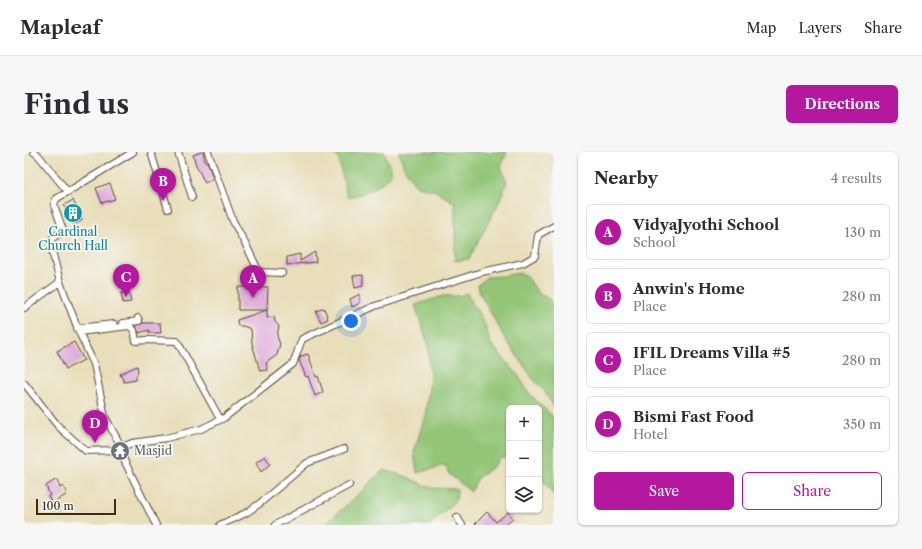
<!DOCTYPE html>
<meta charset="utf-8">
<style>
body{margin:0;font-family:"Libre Caslon Text",serif;background:#f7f7f7;color:#2b2b33}
.controls{position:absolute;right:12px;bottom:12px;display:grid;overflow:hidden;border-radius:6px;box-shadow:0 1px 3px #0004}
.controls button{width:36px;height:36px;display:grid;place-items:center;padding:0;border:0;border-bottom:1px solid #e1e1e2;background:#fff;color:#2b2b33;font:20px sans-serif}
.scale{position:absolute;left:12px;bottom:10px;width:80px;box-sizing:border-box;padding-left:4px;border:2px solid #3b2a1e;border-top:0;font-size:11px;line-height:14px;white-space:nowrap;color:#3b2a1e;-webkit-text-stroke:3px #f6f6f2;paint-order:stroke}
.you{position:absolute;left:327px;top:169px;width:14px;height:14px;margin:-10px;border:3px solid #fff;border-radius:50%;background:#1a73e8;box-shadow:0 0 0 6px #1a73e833}
.badge{display:grid;place-items:center;width:26px;height:26px;border-radius:50%;background:#b5179e;color:#fff;font-size:13px;font-weight:700}
.pin{position:absolute;translate:-50% -33px;filter:drop-shadow(0 1px 2px #0008)}
.pin::after{content:'';position:absolute;top:21px;width:14px;height:12px;background:inherit;clip-path:polygon(0 0,100% 0,50% 100%)}
.list{margin:0;padding:0;list-style:none}
h2{display:flex;justify-content:space-between;align-items:center;height:52px;margin:0;padding:0 16px;font-size:17px}
h2 small{font-size:13px;font-weight:400;color:#7c7c81}
.list li{display:grid;grid-template-columns:26px 1fr auto;gap:12px;align-items:center;box-sizing:border-box;height:56px;margin:0 8px 8px;padding:0 8px;border:1px solid #e1e1e2;border-radius:6px}
.list b{display:block;font-size:15px;white-space:nowrap}
.list p{margin:0;font-size:13px;white-space:nowrap;color:#7c7c81}
.list em{font-size:13px;font-style:normal;color:#7c7c81}
.actions{display:flex;gap:8px;padding:12px 16px}
.actions a{flex:1;padding:9px 0;border:1px solid #b5179e;border-radius:6px;text-align:center;font-size:14px;color:#b5179e}
.actions .main{background:#b5179e;color:#fff}
.icon{flex:none;width:22px;height:22px;fill:none;stroke:currentColor;stroke-width:2;stroke-linecap:round;stroke-linejoin:round}
.map{position:relative;flex:none;width:530px;height:373px;overflow:hidden;border-radius:6px}
header{display:flex;align-items:center;gap:24px;box-sizing:border-box;height:56px;padding:0 20px;background:#fff;border-bottom:1px solid #e1e1e2}
header strong{font-size:19px}
nav{display:flex;gap:22px;margin-inline-start:auto;font-size:14px}
.intro{display:flex;align-items:center;justify-content:space-between;box-sizing:border-box;height:96px;padding:0 24px}
h1{margin:0;font-size:28px}
.button{padding:10px 18px;border-radius:6px;background:#b5179e;color:#fff;font-size:14px;font-weight:700}
main{display:flex;gap:24px;padding:0 24px}
aside{flex:1;background:#fff;border-radius:6px;box-shadow:0 1px 3px #0004}
.map>svg:first-child{display:block}
</style>
<header>
<strong>Mapleaf</strong>
<nav><a>Map</a><a>Layers</a><a>Share</a></nav>
</header>
<div class="intro"><h1>Find us</h1><a class="button">Directions</a></div>
<main>
<div class="map">
<svg width="530" height="373" viewBox="0 0 530 373">
<rect width="100%" height="100%" fill="#f6f6f2"/>
<filter id="ink" filterUnits="userSpaceOnUse"><feTurbulence type="fractalNoise" baseFrequency=".025" numOctaves="2"/><feDisplacementMap in="SourceGraphic" scale="8" xChannelSelector="R" yChannelSelector="G"/><feConvolveMatrix kernelMatrix="1 2 1 2 8 2 1 2 1" color-interpolation-filters="sRGB"/></filter>
<filter id="wash" filterUnits="userSpaceOnUse"><feTurbulence type="fractalNoise" baseFrequency=".012" numOctaves="4" result="noise"/><feDisplacementMap in="SourceGraphic" scale="16" xChannelSelector="R" yChannelSelector="G"/><feGaussianBlur stdDeviation="0.9" result="paint"/><feColorMatrix in="noise" values="0 0 0 0 0 0 0 0 0 0 0 0 0 0 0 0 0 1.4 0 .05"/><feComposite in="paint" operator="in"/></filter>
<g filter="url(#wash)">
<rect width="100%" height="100%" fill="#e8deb9"/>
<!-- green -->
<path fill="#92c576" stroke="#66784a" d="M306,0H360L368,21C354,37 343,41 323,45L314,5Z
M375,0H483L477,15L483,30L474,52L445,107L431,109V51L412,39L391,33L380,15Z
M494,121L502,123L515,142L525,147L530,157V255L519,237L510,228L482,188L456,142L454,133L462,125L479,124Z
M443,141L460,171L467,192L493,222L506,242L530,266V343L515,322V256H485V305H477L469,315L454,325L447,340L425,322L422,313L393,321L390,300L401,264L406,229L404,192L391,153L419,144H435Z
M359,318L381,324L407,336L433,337L432,348L406,373H300L337,340Z"/>
<g id="blocks">
<!-- building -->
<path fill="#dfaedc" d="M177,0H179L181,10L183,9L189,26L181,31L172,13L169,3Z
M86,31L91,47L78,51L72,36Z
M49,48L58,68L50,73L40,53Z
M291,100L292,110L263,113V105L276,102V109Z
M339,123V134L331,136L329,124Z
M214,135H244L243,158H214Z
M105,140L107,150L99,151L97,141Z
M336,142V151L328,155L326,147Z
M300,156L304,167L297,170L292,159Z
M243,158V166L250,164L251,170L255,174L253,184L256,192L253,203L242,211L244,218L236,219L228,191L227,177L219,174H214L213,168Z
M119,171H136L137,181H125V178L115,181L112,174Z
M50,190L60,208L42,217L33,199Z
M284,202L292,225L294,224L299,240L291,244L284,224L282,225L275,208L277,204Z
M113,214L114,220L112,224V228L100,230L96,222Z
M241,304L246,312L237,320L232,310Z
M33,327L36,336L39,334L43,342L28,352L24,344L26,343L22,334Z
M463,360L472,370L484,360L489,367L481,373H450Z"/>
</g>
</g>
<g filter="url(#ink)">
<use href="#blocks" fill-opacity="0" stroke="#554535" stroke-width="1"/>
<g fill="none" stroke-linecap="round" stroke-linejoin="round">
<defs>
<path id="minor" d="M10,0L14,3L44,40
M127,0L144,57
M154,0L168,45
M184,0L209,69L224,97L235,120L258,121
M0,156L36,130
M99,171L115,169L114,166
M53,176L90,172
M55,180L105,174L110,178L112,189L122,188L153,189L196,267
M0,231L34,274L62,299L91,298L98,304L132,373
M98,296L81,265L70,212L55,180L36,130L26,91L28,87L39,78L30,53L32,47L109,0
M91,298L108,291L142,286L177,277L200,266L269,212L278,187L351,154L458,120L499,111L511,104L514,83L530,74
M433,365L438,373
M196,373L222,361L235,352L283,311L320,297
M251,373L325,333"/>
</defs>
<!-- minor casing -->
<use href="#minor" stroke="#554535" stroke-width="8"/>
<!-- minor -->
<use href="#minor" stroke="#fff" stroke-width="6"/>
</g>
</g>
<!-- icons -->
<defs>
<symbol id="building-disc" viewBox="-11 -11 22 22"><circle r="9.5" fill="#0f9aa8" stroke="#f6f6f2"/><path d="M-4-6H4V6H1V3H-1V6H-4ZM-2.5-4.3h1.7v1.8h-1.7ZM.8-4.3h1.7v1.8H.8ZM-2.5-1h1.7V.8h-1.7ZM.8-1h1.7V.8H.8Z" fill="#fff"/></symbol>
<symbol id="temple-disc" viewBox="-11 -11 22 22"><circle r="9.5" fill="#6b7280" stroke="#f6f6f2"/><path d="M0-6L5-2H3V0L6.5 2.5H4V6H1.5V3h-3V6H-4V2.5H-6.5L-3 0V-2H-5Z" fill="#fff"/></symbol>
</defs>
<g fill-rule="evenodd">
<use href="#building-disc" x="38" y="50" width="22" height="22"/>
<use href="#temple-disc" x="85" y="288" width="22" height="22"/>
</g>
<g text-anchor="middle" stroke-width="3.5" stroke-linejoin="round" paint-order="stroke">
<!-- culture labels -->
<g font-size="12" fill="#0d838f" stroke="#f6f6f2">
<text x="49" y="84">Cardinal<tspan x="49" dy="14">Church Hall</tspan></text>
</g>
<!-- worship labels -->
<g font-size="12" fill="#5b616d" stroke="#f6f6f2" text-anchor="start">
<text x="110" y="303">Masjid</text>
</g>
</g>
</svg>
<div class="controls">
<button>+</button>
<button>−</button>
<button><svg class="icon" aria-label="layers" viewBox="0 0 24 24"><path d="M12 4l9 5-9 5-9-5zM3 14l9 5 9-5"/></svg></button>
</div>
<div class="scale">100 m</div>
<div class="you"></div>
<div class="pin badge" style="left:229px;top:146px">A</div>
<div class="pin badge" style="left:139px;top:49px">B</div>
<div class="pin badge" style="left:102px;top:145px">C</div>
<div class="pin badge" style="left:71px;top:291px">D</div>
</div>
<aside>
<h2>Nearby<small>4 results</small></h2>
<ul class="list">
<li><span class="badge">A</span><div><b>VidyaJyothi School</b><p>School</p></div><em>130 m</em></li>
<li><span class="badge">B</span><div><b>Anwin's Home</b><p>Place</p></div><em>280 m</em></li>
<li><span class="badge">C</span><div><b>IFIL Dreams Villa #5</b><p>Place</p></div><em>280 m</em></li>
<li><span class="badge">D</span><div><b>Bismi Fast Food</b><p>Hotel</p></div><em>350 m</em></li>
</ul>
<div class="actions"><a class="main">Save</a><a>Share</a></div>
</aside>
</main>
